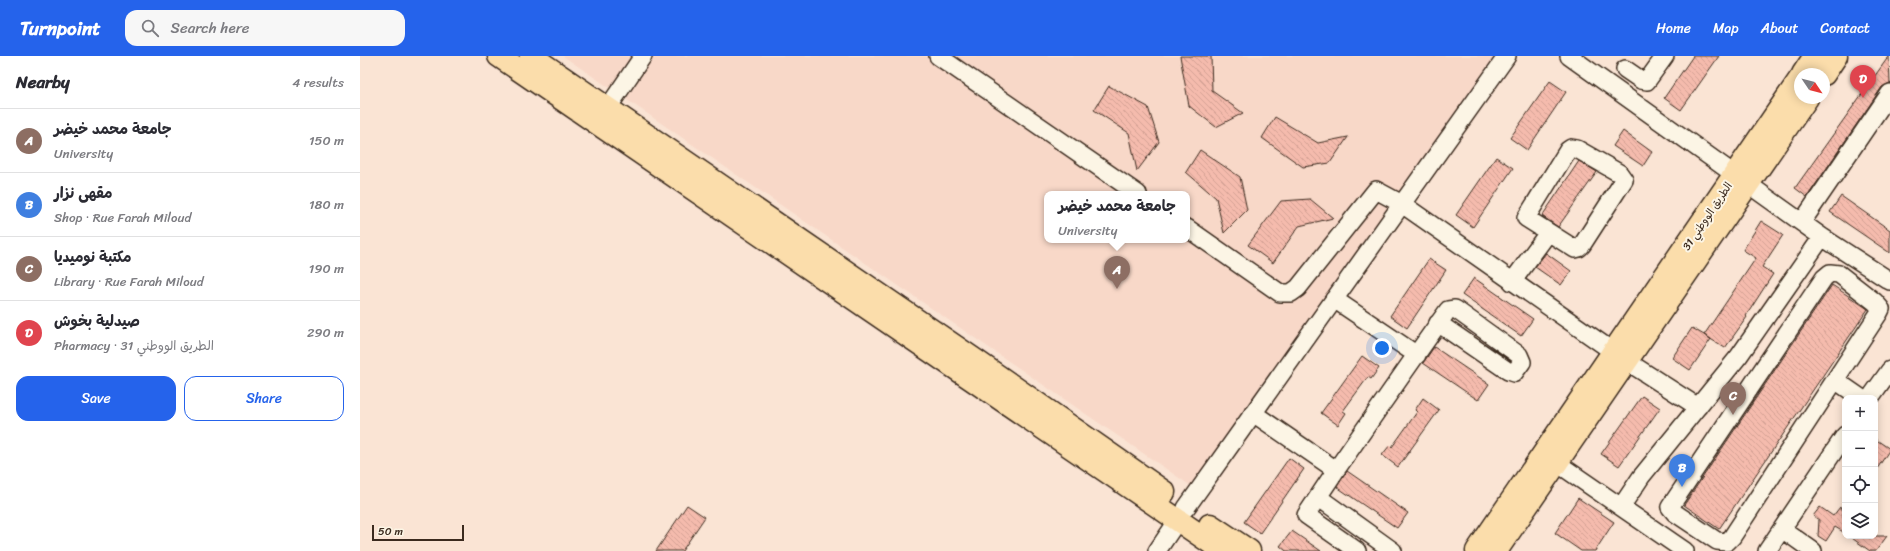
<!DOCTYPE html>
<meta charset="utf-8">
<style>
body{margin:0;font-family:Sriracha,"Playpen Sans Arabic",sans-serif;background:#f7f7f7;color:#2b2b33}
.controls{position:absolute;right:12px;bottom:12px;display:grid;overflow:hidden;border-radius:8px;box-shadow:0 2px 10px #0003}
.controls button{width:36px;height:36px;display:grid;place-items:center;padding:0;border:0;border-bottom:1px solid #e1e1e2;background:#fff;color:#2b2b33;font:20px sans-serif}
.compass{position:absolute;left:1434px;top:12px;width:36px;height:36px;border-radius:50%;background:#fff;box-shadow:0 2px 10px #0003;rotate:125deg}
.scale{position:absolute;left:12px;bottom:10px;width:92px;box-sizing:border-box;padding-left:4px;border:2px solid #3b2a1e;border-top:0;font-size:11px;line-height:14px;white-space:nowrap;color:#3b2a1e;-webkit-text-stroke:3px #fcf5e5;paint-order:stroke}
.you{position:absolute;left:1022px;top:292px;width:14px;height:14px;margin:-10px;border:3px solid #fff;border-radius:50%;background:#1a73e8;box-shadow:0 0 0 6px #1a73e833}
.badge{display:grid;place-items:center;width:26px;height:26px;border-radius:50%;background:#2563eb;color:#fff;font-size:13px;font-weight:700}
.pin{position:absolute;translate:-50% -33px;filter:drop-shadow(0 1px 2px #0008)}
.pin::after{content:'';position:absolute;top:21px;width:14px;height:12px;background:inherit;clip-path:polygon(0 0,100% 0,50% 100%)}
.popup{position:absolute;left:684px;top:135px;width:146px;height:52px;box-sizing:border-box;display:grid;place-content:center;border-radius:8px;background:#fff;filter:drop-shadow(0 1px 3px #0005);font-size:13px;white-space:nowrap;color:#7c7c81}
.popup b{font-size:15px;color:#2b2b33}
.popup::after{content:'';position:absolute;left:50%;top:100%;margin-left:-8px;border:8px solid transparent;border-top-color:#fff}
.list{margin:0;padding:0;list-style:none}
h2{display:flex;justify-content:space-between;align-items:center;height:52px;margin:0;padding:0 16px;font-size:17px}
h2 small{font-size:13px;font-weight:400;color:#7c7c81}
.list li{display:grid;grid-template-columns:26px 1fr auto;gap:12px;align-items:center;box-sizing:border-box;height:64px;padding:0 16px;border-top:1px solid #e1e1e2}
.list b{display:block;font-size:15px;white-space:nowrap}
.list p{margin:0;font-size:13px;white-space:nowrap;color:#7c7c81}
.list em{font-size:13px;font-style:normal;color:#7c7c81}
.actions{display:flex;gap:8px;padding:12px 16px}
.actions a{flex:1;padding:9px 0;border:1px solid #2563eb;border-radius:12px;text-align:center;font-size:14px;color:#2563eb}
.actions .main{background:#2563eb;color:#fff}
.icon{flex:none;width:22px;height:22px;fill:none;stroke:currentColor;stroke-width:2;stroke-linecap:round;stroke-linejoin:round}
.map{position:relative;flex:none;width:1530px;height:495px;overflow:hidden}
header{display:flex;align-items:center;gap:24px;box-sizing:border-box;height:56px;padding:0 20px;background:#2563eb;color:#fff}
header strong{font-size:19px}
nav{display:flex;gap:22px;margin-inline-start:auto;font-size:14px}
.search{width:280px;height:36px;background:#f7f7f7;display:flex;align-items:center;gap:10px;box-sizing:border-box;padding:0 14px;border-radius:12px;color:#7c7c81;font-size:15px}
main{display:flex}
aside{flex:1;background:#fff}
.map>svg:first-child{display:block}
</style>
<header>
<strong>Turnpoint</strong>
<div class="search"><svg class="icon" aria-label="search" viewBox="0 0 24 24"><circle cx="10" cy="10" r="6"/><path d="M15 15l6 6"/></svg>Search here</div>
<nav><a>Home</a><a>Map</a><a>About</a><a>Contact</a></nav>
</header>
<main>
<aside>
<h2>Nearby<small>4 results</small></h2>
<ul class="list">
<li><span class="badge" style="background:#8d6e63">A</span><div><b>جامعة محمد خيضر</b><p>University</p></div><em>150 m</em></li>
<li><span class="badge" style="background:#3f7fe0">B</span><div><b>مقهى نزار</b><p>Shop · Rue Farah Miloud</p></div><em>180 m</em></li>
<li><span class="badge" style="background:#8d6e63">C</span><div><b>مكتبة نوميديا</b><p>Library · Rue Farah Miloud</p></div><em>190 m</em></li>
<li><span class="badge" style="background:#e0444e">D</span><div><b>صيدلية بخوش</b><p>Pharmacy · الطريق الووطني 31</p></div><em>290 m</em></li>
</ul>
<div class="actions"><a class="main">Save</a><a>Share</a></div>
</aside>
<div class="map">
<svg width="1530" height="495" viewBox="0 0 1530 495">
<defs>
<pattern id="building-back-hatch" width="6" height="6" patternUnits="userSpaceOnUse"><rect width="6" height="6" fill="#f5bbad"/><path d="M-1 5l2 2M0 0l6 6M5-1l2 2" fill="none" stroke="#d3a194"/></pattern>
</defs>
<rect width="100%" height="100%" fill="#fae4d4"/>
<filter id="ink" filterUnits="userSpaceOnUse"><feTurbulence type="fractalNoise" baseFrequency=".025" numOctaves="2"/><feDisplacementMap in="SourceGraphic" scale="8" xChannelSelector="R" yChannelSelector="G"/><feConvolveMatrix kernelMatrix="1 2 1 2 8 2 1 2 1" color-interpolation-filters="sRGB"/></filter>
<g filter="url(#ink)">
<!-- built -->
<path fill="#f8d8c8" fill-rule="evenodd" d="M203,0H1135L831,430ZM687,138H827V184H687Z"/>
<!-- building -->
<path fill="url(#building-back-hatch)" stroke="#3b2a1e" d="M820,0H851L852,35L883,57L856,71L829,50Z
M1333,0H1359L1321,54L1304,42Z
M1529,0L1530,27L1522,31L1447,141L1435,132Z
M1190,25L1206,36L1167,94L1150,82Z
M749,30L788,51L799,86L777,115L769,77L734,54Z
M915,61L958,87L988,81L970,107L943,111L902,82Z
M1263,75L1292,96L1283,110L1253,90Z
M840,94L880,121L887,154L864,177L856,142L826,116Z
M1136,101L1153,112L1113,171L1096,159Z
M1219,105L1237,116L1198,171L1182,160Z
M1481,140L1530,174V197L1470,156Z
M950,143L973,162L939,170L913,207L888,189L921,145Z
M1401,165L1423,179L1402,211L1413,218L1386,260L1387,261L1365,292L1344,279L1396,202L1383,194Z
M1186,197L1211,215L1201,229L1175,211Z
M1069,203L1086,214L1047,272L1030,260Z
M1114,222L1173,263L1161,280L1102,239Z
M1472,229L1508,253L1359,473L1324,449Z
M1332,272L1351,283L1330,314L1312,302Z
M1074,291L1129,328L1118,344L1063,307Z
M1002,300L1019,312L1011,323L1008,321L983,355L986,357L978,369L961,357Z
M1282,340L1300,352L1259,410L1241,398Z
M1063,342L1079,354L1038,411L1022,399L1030,389L1032,391L1057,356L1055,354Z
M1515,383L1530,393L1515,416Z
M929,402L944,413L900,477L884,466Z
M987,415L1048,457L1037,472L977,431Z
M1218,442L1254,466L1235,495H1221L1195,477Z
M327,449L345,461L322,495H296Z
M1460,451L1473,460L1480,451L1485,466V477L1475,471L1466,485L1458,480L1459,464L1453,460Z
M932,475L961,495H926L920,490Z
M1489,480H1527L1516,495H1510Z"/>
<g fill="none" stroke-linecap="round" stroke-linejoin="round">
<defs>
<path id="minor" d="M578,0L778,138
M1209,0L1462,181L1530,225
M1265,13L1281,24L1287,25L1305,0
M247,53L283,0
M1211,92L1217,93L1259,117L1264,124L1222,189L1219,192L1215,193L1166,162L1208,94Z
M1442,166L1530,37
M827,172L920,237H931L938,232L1016,134L1042,148L1268,306L1338,351
M1470,217L1479,218L1515,246L1521,253L1519,257L1372,481L1367,486L1357,485L1315,457L1310,451L1464,222Z
M1152,226L1188,177
M974,243L1057,299
M1475,324L1501,342
M1510,342L1530,314
M893,357L976,414L946,459L997,495
M1197,407L1325,495
M976,414C1013,361 1050,307 1088,254L1095,253L1159,299L1162,306L1154,317L1148,315L1078,267
M958,441L1033,495
M1261,451L1281,421L1379,300L1462,181
M826,452L1147,0
M1422,473L1453,495
M797,495L818,464
M1407,495L1485,379"/>
<path id="major" d="M139,0L863,495
M171,0L615,304L804,436
M1443,18L1455,0
M1464,18L1476,0
M850,469L889,495
M1117,495L1440,23
M1136,495L1447,42"/>
</defs>
<!-- minor casing -->
<use href="#minor" stroke="#3b2a1e" stroke-width="20"/>
<!-- major casing -->
<use href="#major" stroke="#3b2a1e" stroke-width="25"/>
<!-- minor -->
<use href="#minor" stroke="#fcf5e5" stroke-width="17"/>
<!-- major -->
<use href="#major" stroke="#fbddab" stroke-width="22"/>
</g>
</g>
<g text-anchor="middle" stroke-width="4" stroke-linejoin="round" paint-order="stroke">
<!-- street labels -->
<g font-size="11" fill="#3b2a1e" stroke="#fcf5e5">
<text transform="translate(1347 160) rotate(-56)" y="4">الطريق الووطني 31</text>
</g>
</g>
</svg>
<div class="controls">
<button>+</button>
<button>−</button>
<button><svg class="icon" aria-label="locate" viewBox="0 0 24 24"><circle cx="12" cy="12" r="6"/><path d="M12 2v4M12 18v4M2 12h4M18 12h4"/></svg></button>
<button><svg class="icon" aria-label="layers" viewBox="0 0 24 24"><path d="M12 4l9 5-9 5-9-5zM3 14l9 5 9-5"/></svg></button>
</div>
<svg class="compass" viewBox="-18 -18 36 36"><path d="M0-13l5 13h-10z" fill="#e53935"/><path d="M0 13l5-13h-10z" fill="#7c7c81"/></svg>
<div class="scale">50 m</div>
<div class="you"></div>
<div class="pin badge" style="left:757px;top:233px;background:#8d6e63">A</div>
<div class="popup"><b>جامعة محمد خيضر</b>University</div>
<div class="pin badge" style="left:1322px;top:431px;background:#3f7fe0">B</div>
<div class="pin badge" style="left:1373px;top:359px;background:#8d6e63">C</div>
<div class="pin badge" style="left:1503px;top:42px;background:#e0444e">D</div>
</div>
</main>
